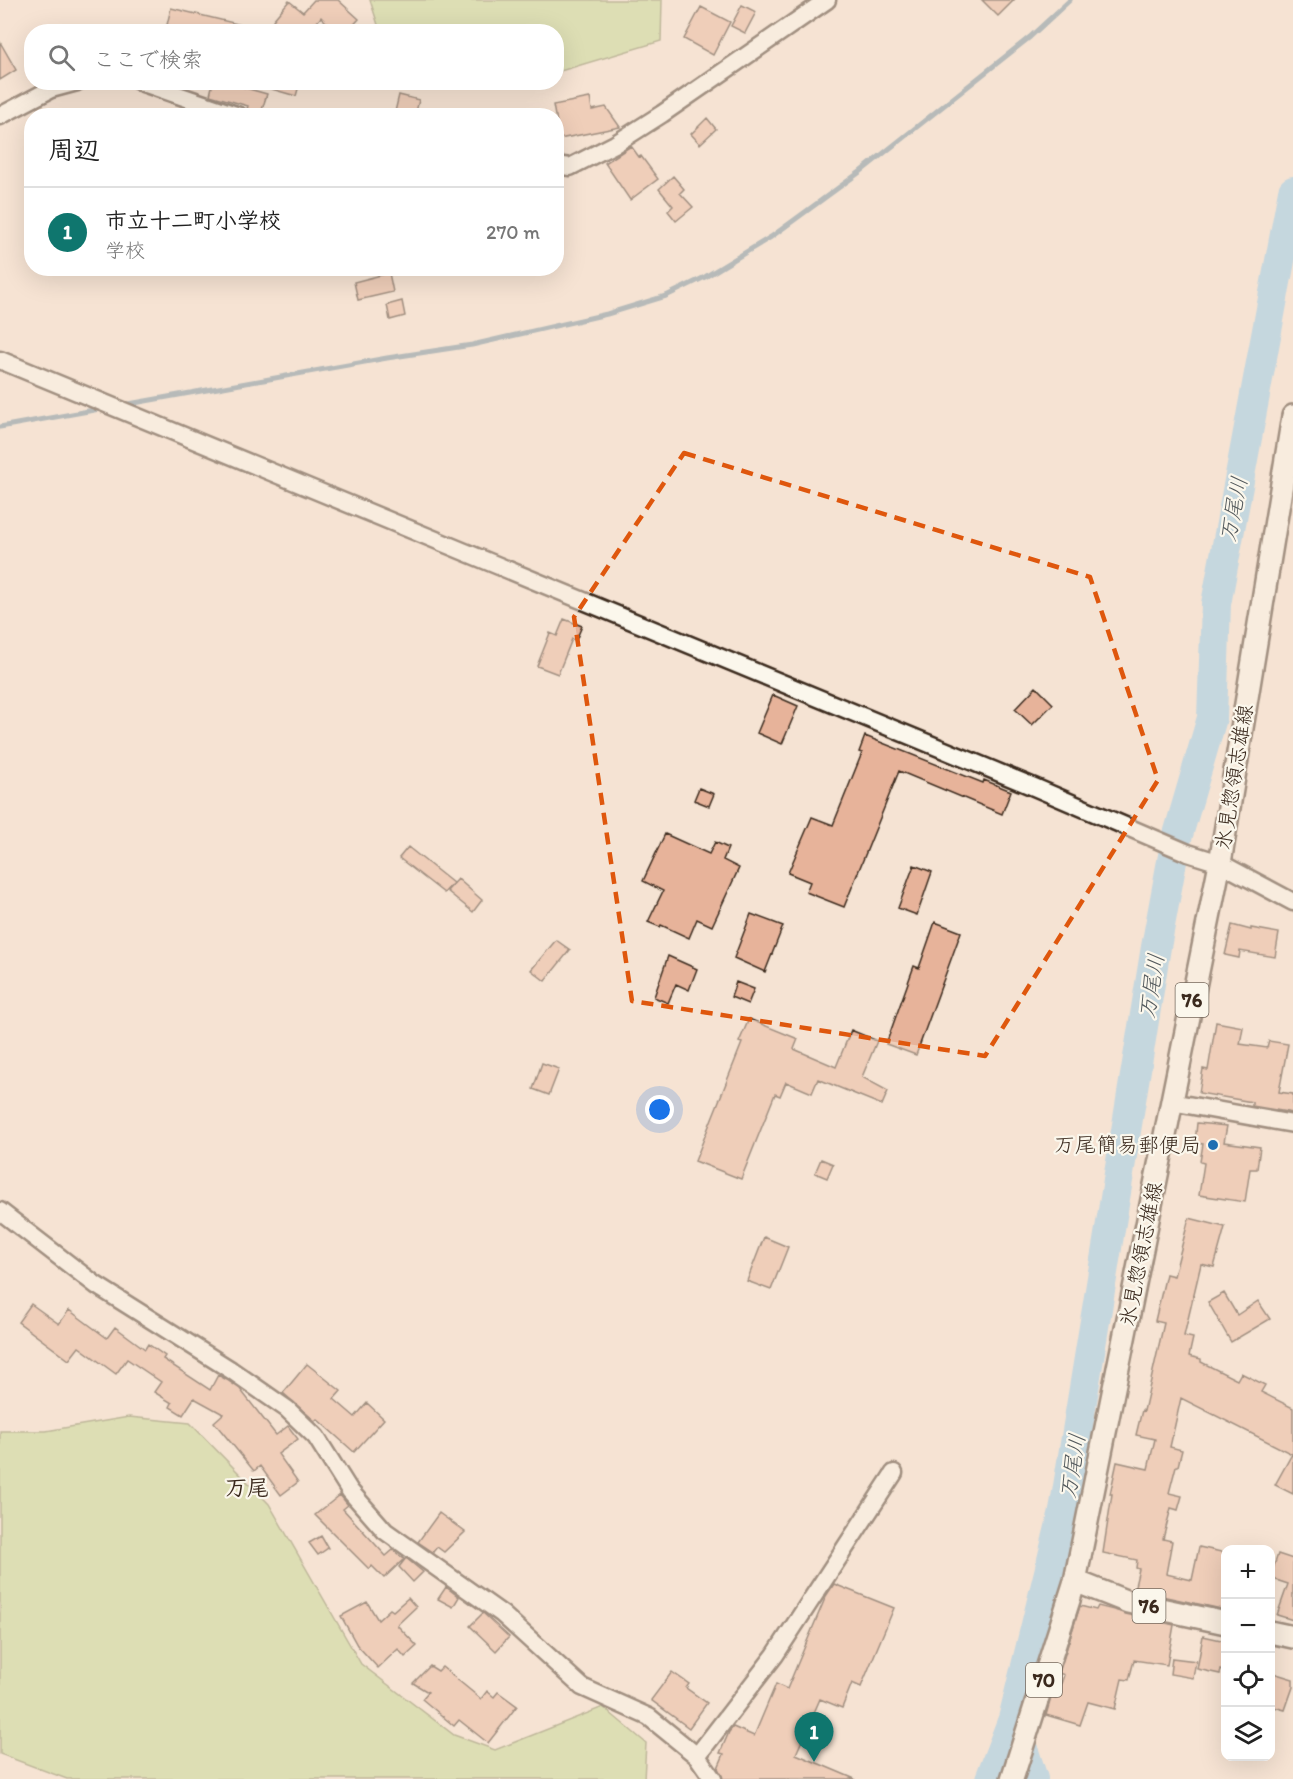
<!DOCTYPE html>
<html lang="ja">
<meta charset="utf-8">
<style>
body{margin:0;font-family:Itim,"Klee One",sans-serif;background:#f6f6f6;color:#222}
.controls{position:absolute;right:18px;bottom:18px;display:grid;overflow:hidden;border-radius:12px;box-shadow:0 6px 24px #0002}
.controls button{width:54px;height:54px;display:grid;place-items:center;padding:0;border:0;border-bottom:2px solid #e0e0e0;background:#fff;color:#222;font:30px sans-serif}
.you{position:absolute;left:660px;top:1110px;width:21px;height:21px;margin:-15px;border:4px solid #fff;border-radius:50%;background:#1a73e8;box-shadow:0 0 0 9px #1a73e833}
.badge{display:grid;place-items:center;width:39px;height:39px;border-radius:50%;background:#0f766e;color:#fff;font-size:20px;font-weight:700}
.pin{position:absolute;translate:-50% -50px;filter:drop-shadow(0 2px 3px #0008)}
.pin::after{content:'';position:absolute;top:32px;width:21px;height:18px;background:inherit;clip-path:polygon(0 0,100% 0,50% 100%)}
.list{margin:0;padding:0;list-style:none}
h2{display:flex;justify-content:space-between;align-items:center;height:78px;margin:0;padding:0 24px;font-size:26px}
h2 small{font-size:20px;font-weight:400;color:#767676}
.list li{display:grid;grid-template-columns:39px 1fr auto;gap:18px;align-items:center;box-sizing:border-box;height:90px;padding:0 24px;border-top:2px solid #e0e0e0}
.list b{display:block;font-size:22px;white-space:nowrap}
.list p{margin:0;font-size:20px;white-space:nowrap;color:#767676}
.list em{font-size:20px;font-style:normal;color:#767676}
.icon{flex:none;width:33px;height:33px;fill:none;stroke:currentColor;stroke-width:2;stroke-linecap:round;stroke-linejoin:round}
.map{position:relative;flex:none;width:1293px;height:1779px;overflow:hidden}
.search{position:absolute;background:#fff;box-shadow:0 6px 24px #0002;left:24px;top:24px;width:540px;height:66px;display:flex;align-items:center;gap:15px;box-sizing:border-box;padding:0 21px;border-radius:24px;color:#767676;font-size:22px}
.panel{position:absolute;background:#fff;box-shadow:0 6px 24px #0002;left:24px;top:108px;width:540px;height:168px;border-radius:24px}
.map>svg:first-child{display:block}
</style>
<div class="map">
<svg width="1293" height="1779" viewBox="0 0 1293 1779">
<rect width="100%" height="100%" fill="#f5e3d3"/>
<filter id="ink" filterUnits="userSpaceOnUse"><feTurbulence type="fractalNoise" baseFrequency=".0167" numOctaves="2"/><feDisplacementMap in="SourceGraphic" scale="12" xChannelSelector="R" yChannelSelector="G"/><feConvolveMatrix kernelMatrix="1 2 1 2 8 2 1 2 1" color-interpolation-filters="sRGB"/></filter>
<g filter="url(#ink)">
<!-- green -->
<path fill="#bfd88f" stroke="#7d8156" stroke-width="1.5" d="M370,0H662L661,41L557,72L556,32L380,31Z
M129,1417L190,1423L269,1504L361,1664L454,1735L495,1750L603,1707L646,1743L644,1779H67L0,1754V1431H46Z"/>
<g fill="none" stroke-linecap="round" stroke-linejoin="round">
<!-- stream -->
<path stroke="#6b8899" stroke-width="5" d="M123,405L387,358L472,345L607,314L666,296L705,277L771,237L860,172L1030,37L1070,0
M0,427L105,408"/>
<!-- river -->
<path stroke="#8bc7eb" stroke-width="30" d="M1015,1725L1033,1779
M990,1779L1013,1719L1064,1511L1156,947L1175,845L1212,718L1216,604L1293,191"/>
</g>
<!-- building -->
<path fill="#e7b39a" stroke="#3b2a1e" stroke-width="1.5" d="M314,0H338L359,19L347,32H336L321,17L309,32H299L292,26L287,32L273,20L289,1L303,12Z
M982,0H1014L998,16Z
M742,5L756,12L745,33L731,26Z
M701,7L730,22L713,55L684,39Z
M171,8L246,26V32H179L180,28L167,25Z
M0,42L16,70L0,80Z
M213,82H236L235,85L267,94L261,113L247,109L248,106L210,95Z
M261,82H300L296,96L261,86Z
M399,95L419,100L415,116H394Z
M590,98L592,110L606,107L620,127L559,139L556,116H555L553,105Z
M707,118L716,129L700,144L691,134Z
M631,146L639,157L641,156L658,179L630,200L605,163Z
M673,176L684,189L680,193L693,207L676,221L668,211L673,206L659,189Z
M389,273L393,292L358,300L354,282Z
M402,301L405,316L390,320L387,305Z
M564,619L582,626L576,640L572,639L558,674L537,666L550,633L557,636Z
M1036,687L1053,704L1032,725L1015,709Z
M773,695L798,706L782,744L757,733Z
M865,736L983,783L984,780L1011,791L1002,814L899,771L844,907L806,892L810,882L788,873L812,817L833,825L862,753L859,752Z
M699,788L714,794L709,806L694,800Z
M665,834L709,854L715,842L728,848L723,860L739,868L712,926L697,919L689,938L661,925L660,927L648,922L663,891L643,881Z
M408,847L453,883L444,893L399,858Z
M914,865L932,872L917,915L898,908Z
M458,879L482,900L473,912L447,891Z
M751,914L783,926L765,972L734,958Z
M935,922L961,932L916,1055L886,1044L914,966L919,968Z
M1232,925L1251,930V928L1279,933L1275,957L1240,951L1239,958L1225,955Z
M556,940L570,950L545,981L531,970Z
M668,956L697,969L689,990L676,984L668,1003L654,997Z
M736,982L754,989L748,1004L731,997Z
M749,1019L798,1039L794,1049L836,1067L851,1030L877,1041L862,1077L888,1091L882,1105L818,1079L812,1093L786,1082L780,1096L775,1094L741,1179L695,1161L742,1043L739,1042Z
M1216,1022L1243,1027L1240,1044L1267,1048L1269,1041L1288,1044L1279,1092L1293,1094V1113L1252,1106V1102L1199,1093L1203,1069L1208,1070Z
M542,1063L559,1069L549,1095L533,1089Z
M1197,1123L1227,1126L1224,1142L1260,1147L1257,1169H1250L1245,1202L1199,1195L1204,1163L1200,1162L1203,1144L1195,1143Z
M821,1159L833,1164L827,1178L815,1173Z
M1189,1218L1225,1227L1214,1267L1201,1264L1184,1336L1193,1338L1189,1356L1201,1359V1362L1237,1380L1241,1373L1265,1385L1261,1392L1293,1408V1494L1275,1485L1292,1454L1181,1398L1170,1447L1182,1450L1178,1466H1176L1169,1493L1182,1496L1178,1510L1171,1508L1163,1539L1172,1541L1166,1574L1192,1580L1199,1547L1226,1553V1610L1134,1590L1139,1569L1136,1568L1137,1560L1103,1553L1112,1494H1110L1117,1462L1148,1469L1155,1439L1136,1435L1142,1410L1144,1411L1164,1323L1155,1321L1166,1274L1174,1276Z
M764,1237L788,1247L771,1290L747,1281Z
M1224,1293L1237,1315L1258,1301L1270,1319L1231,1342L1208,1302Z
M31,1304L59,1324L69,1310L107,1338L115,1327L145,1349L148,1344L165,1356L163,1359L210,1390L218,1375L227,1380L240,1389L276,1435L288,1426L298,1439L278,1454L298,1482L281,1495L260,1466L254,1471L214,1422L223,1414L194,1398L183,1415L170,1407L172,1403L154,1392L161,1382L127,1359L116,1374L79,1347L69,1360L18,1322Z
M307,1364L341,1391L334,1399L355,1417L367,1403L384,1419L354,1452L317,1419L315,1421L283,1393Z
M340,1495L348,1505L343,1509L386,1556L393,1550L404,1559L384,1578L372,1566L369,1569L315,1515Z
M439,1513L465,1532L444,1552L437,1547L433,1552L418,1542Z
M321,1536L328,1548L318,1555L309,1543Z
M1278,1554L1293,1559V1620L1277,1615L1288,1584L1270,1578Z
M406,1558L423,1572L413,1582L399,1567Z
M834,1584L894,1608L861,1687L852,1683L842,1708L820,1699L796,1754L855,1779H723L718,1768L724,1754L720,1753L729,1732L733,1727L754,1736L776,1684L787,1689L826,1596Z
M446,1587L459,1597L453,1607L438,1599Z
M408,1598L416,1607L397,1625L417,1646L405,1657L398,1649L378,1668L357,1645L341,1616L367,1602L378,1620L390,1609L393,1611Z
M1080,1606L1096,1610L1098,1606L1174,1625L1167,1665L1134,1660L1129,1680L1122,1679L1115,1709L1088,1702L1080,1725L1046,1715L1051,1698L1056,1699L1064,1675L1059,1673Z
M483,1613L509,1637L496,1651L470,1626Z
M1203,1636L1226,1641V1672L1221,1670L1220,1674L1197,1669Z
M1172,1658L1196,1661L1193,1678L1170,1674Z
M430,1666L438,1671L442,1667L481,1699L487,1691L494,1697L498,1692L517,1706L488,1743L459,1720L454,1726L422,1699L428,1692L413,1683Z
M672,1672L689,1684L686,1688L707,1703L689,1728L651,1700Z
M1270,1672L1293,1679V1687L1285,1710L1270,1706Z"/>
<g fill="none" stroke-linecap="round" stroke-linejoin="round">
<defs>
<path id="minor" d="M140,82L239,116
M0,116L51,89L77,82
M556,165L570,167L615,144L662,114L827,0
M0,360L1034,787L1188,853L1220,863L1293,902
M1171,1102L1293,1124
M0,1211L96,1285L231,1370L287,1409L316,1437L350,1491L385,1531L502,1614L582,1687L649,1717L697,1756L713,1779
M697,1756L775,1655L894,1473"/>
<path id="major" d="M1075,1581L1128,1602L1226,1623
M1270,1632L1293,1637
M1012,1779L1075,1581L1220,863L1293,416"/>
</defs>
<!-- minor casing -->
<use href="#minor" stroke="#3b2a1e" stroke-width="21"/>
<!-- major casing -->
<use href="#major" stroke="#3b2a1e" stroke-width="26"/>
<!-- minor -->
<use href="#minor" stroke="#fbf7ec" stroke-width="16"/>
<!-- major -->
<use href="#major" stroke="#fbf7ec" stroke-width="21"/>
</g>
</g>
<!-- marked area -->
<path d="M0 0H1293V1779H0ZM684,453L1090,577L1158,780L985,1056L632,1001L574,617Z" fill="#f5e3d3" fill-opacity=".55" fill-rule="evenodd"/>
<path fill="none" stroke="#df570d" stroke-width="4.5" stroke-dasharray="12 8" stroke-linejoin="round" d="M684,453L1090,577L1158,780L985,1056L632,1001L574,617Z"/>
<!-- markers -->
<circle fill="#1f6fb2" stroke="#fbf7ec" stroke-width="2" cx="1213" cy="1145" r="6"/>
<g text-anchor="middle" stroke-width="4.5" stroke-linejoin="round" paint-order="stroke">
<!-- shield labels -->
<g fill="#fbf7ec" stroke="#75685c" stroke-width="1.5">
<rect x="1175.5" y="983" width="33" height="34" rx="4.5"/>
<rect x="1132.5" y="1589" width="33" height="34" rx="4.5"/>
<rect x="1026" y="1663" width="36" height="34" rx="4.5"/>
</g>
<g font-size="20" font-weight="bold" fill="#3b2a1e">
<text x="1192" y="1007">76</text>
<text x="1149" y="1613">76</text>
<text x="1044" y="1687">70</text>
</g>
<!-- street labels -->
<g font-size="21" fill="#3b2a1e" stroke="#fbf7ec">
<text transform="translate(1234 777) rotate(-81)" y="7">氷見惣領志雄線</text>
<text transform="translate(1141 1254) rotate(-79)" y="7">氷見惣領志雄線</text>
</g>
<!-- poi labels -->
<g font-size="21" fill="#3b2a1e" stroke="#fbf7ec" text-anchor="end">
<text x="1201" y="1152">万尾簡易郵便局</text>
</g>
<!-- water labels -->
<g font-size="22" font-style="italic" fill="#53595c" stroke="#fbf7ec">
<text transform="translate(1233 509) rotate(-79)" y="8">万尾川</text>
<text transform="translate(1151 986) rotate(-81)" y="8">万尾川</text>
<text transform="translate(1072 1466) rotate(-81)" y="8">万尾川</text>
</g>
<!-- neighbourhood labels -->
<g font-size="22" font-weight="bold" fill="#3b2a1e" stroke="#fbf7ec">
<text x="247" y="1495">万尾</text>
</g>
</g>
</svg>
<div class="controls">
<button>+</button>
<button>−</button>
<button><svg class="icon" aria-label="locate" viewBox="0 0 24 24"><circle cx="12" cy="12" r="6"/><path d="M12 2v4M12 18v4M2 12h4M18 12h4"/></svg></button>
<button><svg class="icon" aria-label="layers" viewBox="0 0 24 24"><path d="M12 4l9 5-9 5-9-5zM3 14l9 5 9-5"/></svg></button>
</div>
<div class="you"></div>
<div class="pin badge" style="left:814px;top:1762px">1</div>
<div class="search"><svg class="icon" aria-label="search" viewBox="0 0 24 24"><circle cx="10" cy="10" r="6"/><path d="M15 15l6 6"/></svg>ここで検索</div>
<section class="panel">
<h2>周辺<small></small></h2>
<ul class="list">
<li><span class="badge">1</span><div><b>市立十二町小学校</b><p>学校</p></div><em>270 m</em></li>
</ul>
</section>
</div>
